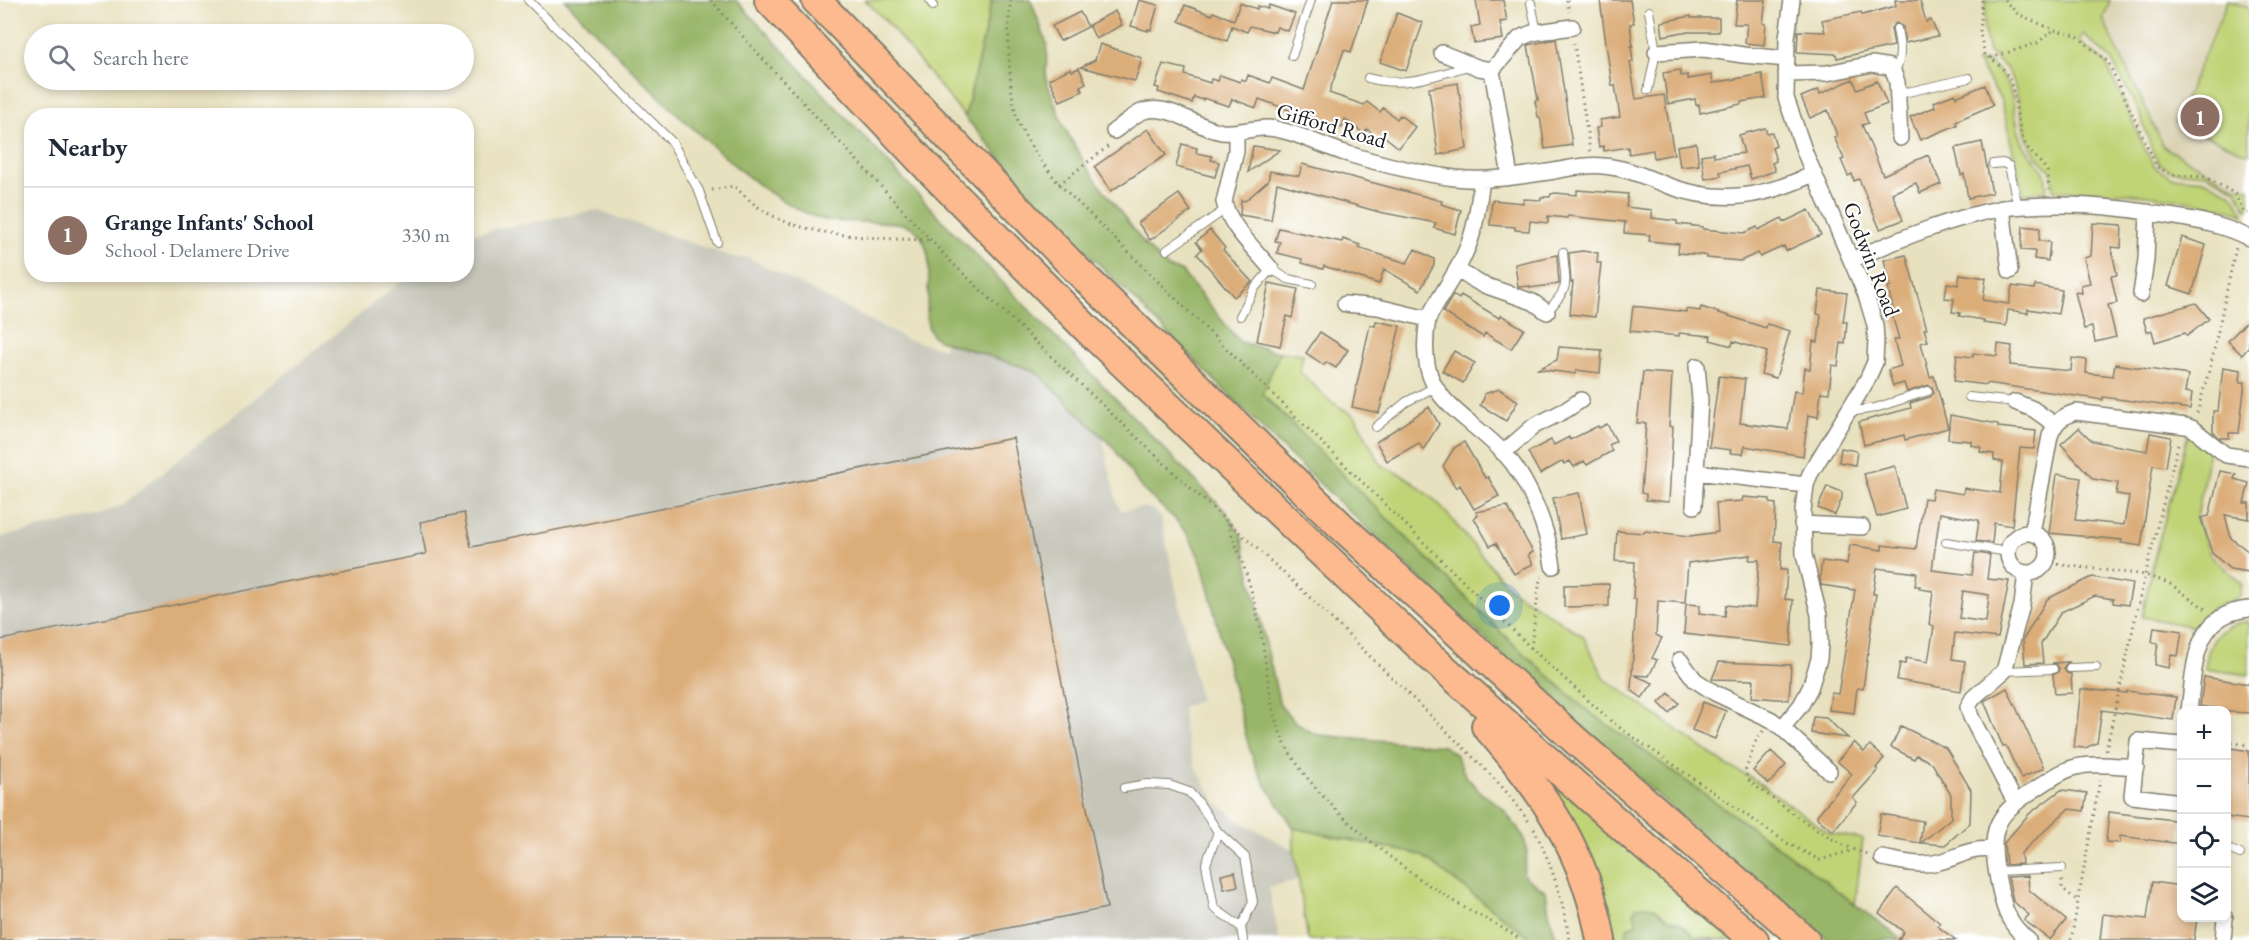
<!DOCTYPE html>
<meta charset="utf-8">
<style>
body{margin:0;font-family:"EB Garamond",serif;background:#f2f2f3;color:#1f2937}
.controls{position:absolute;right:18px;bottom:18px;display:grid;overflow:hidden;border-radius:12px;box-shadow:0 3px 9px #0003}
.controls button{width:54px;height:54px;display:grid;place-items:center;padding:0;border:0;border-bottom:2px solid #e0e1e3;background:#fff;color:#1f2937;font:30px sans-serif}
.you{position:absolute;left:1500px;top:606px;width:21px;height:21px;margin:-15px;border:4px solid #fff;border-radius:50%;background:#1a73e8;box-shadow:0 0 0 9px #1a73e833}
.badge{display:grid;place-items:center;width:39px;height:39px;border-radius:50%;background:#7c3aed;color:#fff;font-size:20px;font-weight:700}
.pin{position:absolute;translate:-50% -50%;border:3px solid #fff;box-shadow:0 2px 6px #0006}
.list{margin:0;padding:0;list-style:none}
h2{display:flex;justify-content:space-between;align-items:center;height:78px;margin:0;padding:0 24px;font-size:26px}
h2 small{font-size:20px;font-weight:400;color:#747a83}
.list li{display:grid;grid-template-columns:39px 1fr auto;gap:18px;align-items:center;box-sizing:border-box;height:96px;padding:0 24px;border-top:2px solid #e0e1e3}
.list b{display:block;font-size:22px;white-space:nowrap}
.list p{margin:0;font-size:20px;white-space:nowrap;color:#747a83}
.list em{font-size:20px;font-style:normal;color:#747a83}
.icon{flex:none;width:33px;height:33px;fill:none;stroke:currentColor;stroke-width:2;stroke-linecap:round;stroke-linejoin:round}
.map{position:relative;flex:none;width:2249px;height:940px;overflow:hidden}
.search{position:absolute;background:#fff;box-shadow:0 3px 9px #0003;left:24px;top:24px;width:450px;height:66px;display:flex;align-items:center;gap:15px;box-sizing:border-box;padding:0 21px;border-radius:33px;color:#747a83;font-size:22px}
.panel{position:absolute;background:#fff;box-shadow:0 3px 9px #0003;left:24px;top:108px;width:450px;height:174px;border-radius:24px}
.map>svg:first-child{display:block}
</style>
<div class="map">
<svg width="2249" height="940" viewBox="0 0 2249 940">
<rect width="100%" height="100%" fill="#fff"/>
<filter id="ink" filterUnits="userSpaceOnUse"><feTurbulence type="fractalNoise" baseFrequency=".0167" numOctaves="2"/><feDisplacementMap in="SourceGraphic" scale="12" xChannelSelector="R" yChannelSelector="G"/><feConvolveMatrix kernelMatrix="1 2 1 2 8 2 1 2 1" color-interpolation-filters="sRGB"/></filter>
<filter id="wash" filterUnits="userSpaceOnUse"><feTurbulence type="fractalNoise" baseFrequency=".008" numOctaves="4" result="noise"/><feDisplacementMap in="SourceGraphic" scale="24" xChannelSelector="R" yChannelSelector="G"/><feGaussianBlur stdDeviation="1.35" result="paint"/><feColorMatrix in="noise" values="0 0 0 0 0 0 0 0 0 0 0 0 0 0 0 0 0 1.4 0 .05"/><feComposite in="paint" operator="in"/></filter>
<g filter="url(#wash)">
<rect width="100%" height="100%" fill="#e8e1bf"/>
<!-- built -->
<path fill="#dbd3b4" d="M2110,0H2249V188L2236,187L2164,147L2103,19Z"/>
<!-- industrial -->
<path fill="#c6c5b8" d="M596,210L735,258L747,257L906,339L944,349L945,342L1035,371L1102,436L1117,503L1121,511L1145,507L1154,510L1161,518L1200,701L1182,707L1184,730L1196,768L1216,802L1239,821L1294,850L1298,880L1269,887L1279,940H0V537L96,516L122,505L409,275L466,274L467,235Z"/>
<!-- green -->
<path fill="#c0d376" stroke="#6e7849" stroke-width="1.5" d="M865,0H992L965,117L886,21Z
M1986,0H2110L2103,19L2164,147L2236,187L2249,188V209H2246L2237,190L2206,174L2172,171L2159,164L2152,150L2139,111L2111,60L2083,34L2079,41L2106,63L2147,153L2156,168L2172,177L2206,180L2234,195L2244,214C2188,196 2112,190 2054,191L2051,171L2035,154L2027,138L2014,83L2006,68L1989,52L1984,31Z
M2228,0L2249,8V154L2175,122Z
M1988,61C2021,87 2009,108 2022,141C2027,154 2038,161 2044,172C2046,177 2046,186 2047,191L2023,194L2001,100L1977,62Z
M1280,352L1303,354L1300,372L1330,401L1355,416L1381,465L1406,477L1437,502L1510,589L1583,636L1605,679L1728,766L1752,778L1829,833L1863,839L1855,905L1805,866L1584,708L1508,639L1262,394Z
M2188,435L2209,450L2197,518L2210,555L2242,584L2240,597L2211,609L2199,628L2142,617L2152,566Z
M2249,621V675L2205,669C2209,639 2218,626 2249,621Z
M1563,789L1740,940H1612L1557,794V791Z
M1294,828L1421,855L1533,940H1308L1294,850Z"/>
<!-- forest -->
<path fill="#98b567" stroke="#5a6842" stroke-width="1.5" d="M565,0H736L937,215L1226,512L1241,535L1280,705C1292,720 1301,729 1319,735L1444,746L1456,755L1465,775L1482,794L1501,806L1524,837L1527,854L1523,874L1526,878L1546,891L1549,913L1557,940H1533L1421,855L1294,828L1265,784L1257,769L1249,747L1202,564L1189,536L1175,519L1142,489L1113,447L1035,371L945,342C942,341 936,339 933,336C915,316 946,254 913,228C901,219 850,223 832,221C824,221 814,217 806,213C768,196 738,169 707,141C657,97 611,48 565,0Z
M992,0H1031L1047,44L1046,79L1063,125L1088,169L1146,246L1168,268L1181,271L1240,342L1280,352L1262,394L1508,639L1584,708L1805,866L1902,940H1829L1706,839L1461,617L1279,445L1043,208L965,117Z
M1646,906L1653,907L1670,920L1680,923L1694,936L1719,940H1626L1627,928L1636,924V919L1634,913L1636,907Z"/>
<g id="blocks">
<!-- building -->
<path fill="#dbad79" fill-rule="evenodd" d="M1139,0L1158,5L1151,30L1148,29V31L1131,26Z
M1333,0H1368L1351,52L1344,50L1329,93L1364,105L1367,102L1380,112L1383,108L1397,119L1400,115L1415,127L1399,148L1384,136L1381,140L1367,129L1364,134L1345,119L1342,128L1333,124V126L1259,99L1256,108L1232,99L1229,106L1203,98V100L1194,97L1192,103L1158,92L1159,88L1155,87L1163,64L1186,69L1185,75L1210,83L1211,79L1218,81L1220,75L1240,82L1241,79L1246,81L1248,75L1270,83L1272,78L1304,90Z
M1476,0H1503L1507,21L1500,22L1503,39L1474,43L1471,27L1480,25Z
M1600,0H1630L1634,23L1630,24L1633,46H1631L1633,62H1630L1636,99L1664,95L1674,154L1654,158L1653,150L1629,154L1628,147L1604,151L1603,146L1599,147L1596,128L1601,127L1600,120L1620,117L1615,85L1612,86Z
M1737,0H1766L1763,23L1766,24L1764,45L1745,43L1747,24H1734Z
M1895,0H1920L1926,22L1931,20L1938,36L1905,43L1903,27L1896,23L1891,28L1894,46L1837,58L1836,54L1797,52L1798,31L1825,32L1822,20L1861,12L1862,15L1896,6Z
M1240,3L1257,9L1258,6L1268,9L1269,5L1295,14L1288,31L1277,27L1275,32L1250,26L1247,32L1232,26L1227,41L1179,21L1185,5L1212,15L1213,12L1234,20Z
M1115,11L1122,25L1096,39L1089,25Z
M1080,12L1088,27L1060,41L1052,26Z
M1397,13L1423,23L1406,71L1380,62Z
M1691,16V18H1719V32H1682L1663,36L1661,22Z
M1556,39L1572,145L1545,149L1540,117H1538L1535,101L1538,100L1528,45Z
M1100,44L1142,58L1135,81L1081,67L1095,60Z
M1071,68L1072,71L1079,68L1086,83L1080,86L1083,91L1060,101L1049,79Z
M1680,70L1681,76L1688,75V79L1712,75L1713,83L1762,74L1766,98L1741,102V104L1700,113L1699,104L1696,105L1695,99L1668,104L1663,73Z
M1853,79L1857,89L1877,81L1887,104L1864,113L1868,123L1862,125L1883,175L1928,155L1941,184L1920,193L1916,183L1892,193L1903,220L1880,229L1859,179L1854,181L1852,174L1848,176L1841,160L1844,159L1834,137L1837,136L1828,110L1810,118L1801,97L1818,90L1820,94Z
M1458,83L1467,149L1438,155L1429,88Z
M1985,85L1993,105L1956,121L1957,125L1920,140L1910,117L1935,107L1934,102L1955,94L1956,97Z
M1765,128L1767,133L1772,132L1776,146L1772,148L1776,161L1772,163L1775,171L1751,179L1747,166L1720,172L1721,176L1705,179L1701,155L1714,153V157L1744,153L1739,135Z
M1148,129L1166,155L1111,191L1094,167Z
M1982,142L1992,193L1968,198L1964,174L1961,175L1955,148Z
M1696,143L1699,165L1680,167L1677,146Z
M1182,144L1197,148L1196,153L1212,156L1211,160L1219,162L1215,177L1176,167Z
M1253,146L1280,150L1248,172Z
M1302,164L1442,201L1441,204L1461,210L1455,234L1434,228L1436,223L1379,212L1277,183L1271,220L1240,215L1241,200L1245,201L1268,181L1270,171L1299,176Z
M1577,190L1628,194L1626,207L1652,210V218L1677,221V224L1703,227V229L1744,233L1757,227L1758,230L1782,218L1784,222L1809,210L1821,235L1786,251L1784,246L1760,257L1758,253L1740,261L1707,258V256L1703,255L1678,253L1679,244L1649,241L1650,235L1624,233L1625,222L1568,216L1567,218L1548,216V223L1530,221L1529,231L1515,230V227L1490,225L1492,200L1523,203L1524,199L1541,200V197H1550L1551,194L1556,193L1577,195Z
M1179,194L1191,211L1150,240L1138,223Z
M2093,223L2122,225L2121,248L2111,247L2117,275L2111,276L2117,303L2108,305L2116,337L2095,342L2092,327L2084,329L2075,292L2082,293L2081,285L2090,283L2084,258L2091,256Z
M2023,226L2040,228L2039,241L2050,242L2048,261L2034,259L2035,251L2021,250Z
M1279,228L1342,242L1343,239L1360,245L1359,248L1407,263L1415,249L1434,259V265L1420,290L1384,269L1379,284L1324,266L1323,269L1302,263V259L1277,253L1280,242L1275,241Z
M1210,230L1225,248L1223,250L1252,282L1234,297L1197,254L1202,249L1196,242Z
M2182,237L2206,245L2192,294L2168,286Z
M1582,251L1598,253L1597,263H1601L1595,317L1570,314L1573,282L1571,283L1569,253Z
M1557,255L1559,284L1530,288V286L1518,287L1515,264Z
M1906,255L1927,329H1924L1928,341L1921,343L1930,377L1934,376L1948,428L1905,440L1904,435L1864,445L1859,422L1911,408L1910,403L1930,397L1934,393L1932,387L1929,385L1907,392L1904,383L1893,386L1888,370L1901,366L1894,340L1899,339L1892,315L1894,314L1888,287L1891,286L1884,260Z
M1960,274L1986,278L1983,300L2009,304L2012,286L2034,289L2035,285L2062,290L2058,314L2028,309V313L2008,310L2006,326L1983,323L1984,320L1959,316L1960,313L1952,312L1954,299L1945,298L1947,283L1958,285Z
M1269,283L1298,289L1292,318L1287,316L1280,346L1257,341Z
M1820,290L1847,293L1843,322H1847L1845,344L1841,343L1838,366L1832,365L1829,393L1821,392L1818,417L1808,415L1803,456L1745,446L1743,454L1730,453L1731,450L1709,447L1719,376L1745,379L1740,423L1788,429L1794,391L1802,393L1805,368L1810,369L1813,341L1818,342L1821,315L1817,314Z
M1453,295L1459,299L1461,295L1499,318L1501,315L1524,329L1511,349L1485,333L1483,337L1443,312Z
M2196,303L2209,319L2187,336L2185,333L2155,342L2152,331L2147,332L2143,318Z
M1633,306L1686,312V309L1700,311L1701,307L1766,328L1767,324L1790,331L1776,378L1761,374L1767,352L1733,341L1732,346L1710,340L1711,336L1679,333V336L1630,331Z
M2249,319V347L2242,355L2228,341Z
M1376,321L1400,326L1379,413L1352,407L1370,325L1375,326Z
M1320,332L1348,350L1336,368L1326,362L1324,365L1306,353Z
M1998,344L2012,346L2010,365L2071,371L2072,358L2087,360L2086,373L2113,376L2115,364L2188,375L2185,392L2192,393L2190,409L2103,397V400L1987,383V385L1954,381L1957,355L1973,357V353L1997,356Z
M1559,347L1602,350L1600,373L1576,370V374L1538,369L1557,360Z
M1454,351L1475,363L1463,383L1442,371Z
M2223,367L2241,370L2240,382H2245L2239,433H2229V438H2220L2213,432V411H2218Z
M1643,372L1672,374L1669,426L1673,427L1669,502L1646,500V494L1641,493L1646,423H1637Z
M1499,389L1518,401L1506,421L1480,405L1484,398V394Z
M1429,407L1439,424L1423,450L1419,443L1387,461L1376,442Z
M1950,415L1998,424V427L2036,431L2034,449L2020,448L2012,526L1994,523L1992,543L1976,541L1979,520L1940,513L1932,570L1972,575L1975,553L1990,555L1987,579L2009,581L1998,638L1955,633L1952,659L1965,661L1961,691L1897,680L1900,663L1905,664L1906,658L1928,662L1934,626L1929,625L1933,591L1919,589L1920,586H1915L1917,573L1877,568L1873,594H1876L1863,689L1857,688L1854,713L1829,710L1831,693L1838,694L1855,590L1821,585L1820,577L1822,561L1847,564L1850,545L1882,550V545L1916,549L1924,498L1931,499L1933,489L1963,494L1964,488L2000,493L2003,462L1994,460V454L1980,452L1981,447L1971,445V441L1948,439ZM1963,591L1989,595L1986,622L1959,618Z
M1607,424L1616,441L1609,445L1612,451L1587,465L1584,461L1574,467L1570,461L1564,464L1563,461L1540,474L1528,452L1551,440L1554,445L1569,437L1570,440L1598,426L1599,428Z
M2079,428L2092,441L2147,451L2150,433L2171,437L2166,467L2153,465L2141,546L2121,543L2122,540L2049,533L2057,474L2081,478L2075,520L2124,525L2129,496L2116,494L2118,483L2093,479L2061,444Z
M1013,438L1107,908L948,940H0V640L426,554L420,522L464,513L471,547Z
M1464,442L1485,478L1488,477L1499,496L1474,509L1460,485L1456,488L1443,466L1454,448Z
M1841,448L1857,451L1855,465L1839,462Z
M1895,466L1906,509L1877,517L1864,474Z
M2220,471L2236,474L2234,479L2249,483L2244,503H2249V519L2225,515L2231,538L2249,552V572L2230,569L2212,553L2201,518L2209,516Z
M1827,486L1842,492V498L1835,515L1818,508Z
M1579,493L1587,534L1561,539L1553,498Z
M1743,497L1770,499V503L1776,504L1774,541L1782,542L1780,570H1787L1785,599L1793,600L1791,646L1684,634L1686,604L1700,605L1699,613L1725,616L1726,605L1755,608L1759,560H1749L1750,555L1688,563L1685,603L1658,601L1656,635L1662,638L1652,658L1657,660L1649,676L1634,675L1653,683L1642,698L1631,690L1636,599H1633L1635,562L1615,561L1617,531L1644,533L1645,531L1690,536L1718,532L1716,503L1742,501Z
M1507,506L1533,552L1528,555L1533,564L1514,574L1496,543L1490,546L1474,518L1478,515L1476,512Z
M2092,577L2132,584L2128,605L2113,603V599L2095,596L2061,612L2041,644L2043,663L2025,664L2023,640L2047,599Z
M1609,584V606L1564,607V585Z
M2154,627L2182,631L2178,656L2171,655L2169,668L2155,665L2158,643L2152,642Z
M1719,662L1791,665L1789,700L1752,697L1754,680L1712,679Z
M2069,662L2065,665L2064,669L2067,673L2071,674L2072,693L2055,694L2053,675L2058,672L2059,668L2056,664L2052,663Z
M2204,677L2249,684V713L2212,711L2213,708L2200,706Z
M2007,688L2044,768L2021,778L2006,746L2003,747L1984,701Z
M2081,689L2127,693V691L2176,697L2173,720L2102,710L2097,743L2085,748L2074,747Z
M1669,693L1679,703L1669,713L1659,703Z
M1703,702L1726,711L1715,739L1692,730Z
M1813,717L1826,718L1848,738L1811,733Z
M1901,726L1946,748L1971,790L1970,823L1945,845L1921,843L1951,818V795L1932,763L1917,755L1914,759L1891,747Z
M1854,742L1864,752L1870,745L1884,758L1876,768L1878,770L1853,798L1857,802L1833,831L1817,818V815L1852,774L1837,761Z
M2231,748L2249,751V820L2226,817V765H2229Z
M1771,751L1786,765L1769,784L1753,771Z
M2061,790L2087,793L2084,811L2068,809L2021,853L2022,864L2006,865L2004,843L2029,814Z
M2109,812L2181,821V844L2120,836V843L2106,842Z
M1881,814L1923,821L1920,843L1877,836Z
M1235,872L1238,886L1224,889L1221,875Z
M2028,876L2029,890L2066,920L2050,940L2024,920L2029,915L2013,901L2008,877Z
M2152,882L2181,886V918H2197L2194,940H2100L2103,914L2147,919Z
M1897,888L1940,923L1937,926L1956,940H1898L1904,932L1879,913Z"/>
</g>
</g>
<g filter="url(#ink)">
<use href="#blocks" fill-opacity="0" stroke="#827e6e" stroke-width="1.5"/>
<g fill="none" stroke-linecap="round" stroke-linejoin="round">
<defs>
<path id="lane" d="M528,0L672,142L699,191L717,242
M930,0L933,6
M1531,3L1537,32
M1292,56L1311,0
M1894,72C1903,59 1900,44 1897,29
M1368,78C1402,88 1435,76 1468,66
M1648,90L1656,52L1649,11
M1899,94L1969,78
M1993,164L2003,163L2009,166L2018,207
M1167,250L1226,209
M1547,312C1572,284 1565,286 1563,252
M1240,316L1254,289L1271,269L1288,279L1312,284
M1969,397L2015,402
M1849,412L1875,408L1928,391
M1376,427L1406,402L1435,387
M1946,542L2008,552
M2070,668L2096,667
M2004,671L2053,669
M1124,788L1147,784L1169,785L1189,792L1199,803L1218,832L1245,857L1253,902L1241,927L1243,940
M1218,832L1206,864L1214,908L1241,927
M2226,848L2240,854
M1997,871L2062,868"/>
<path id="street" d="M1792,0L1787,38L1786,98L1805,153L1866,295L1875,325L1876,339L1875,362L1867,380L1810,474L1806,485L1803,511L1804,555L1819,615L1820,644L1819,659L1810,688L1801,705L1782,728L1829,771
M1656,52L1704,49L1743,55L1787,59
M1442,53L1479,68L1492,70L1510,177
M1492,70L1520,38L1532,33L1572,27
M1786,74L1827,73L1872,64L1890,67L1893,71L1897,82L1900,138
M1114,131C1123,125 1134,114 1144,111C1170,103 1197,128 1222,132C1242,134 1260,124 1280,130C1302,135 1323,146 1345,153C1381,164 1417,173 1455,178C1489,182 1521,176 1554,171C1571,168 1588,164 1604,166C1628,168 1647,178 1669,186C1722,205 1764,197 1813,174
M1236,132V151L1224,202C1230,227 1255,249 1271,269
M2002,208C2061,202 2110,205 2169,216C2196,220 2224,225 2249,238
M1852,260C1901,238 1949,219 2002,208L2010,271
M1457,270L1481,284L1533,302L1547,312
M2141,294L2146,260L2148,212
M1345,304L1378,307L1428,319C1439,296 1455,277 1465,253C1476,230 1478,205 1482,180
M1428,319C1414,399 1458,406 1504,453C1529,480 1548,529 1553,566
M1697,366L1700,400L1696,472L1806,485
M2015,402L2033,409L2054,424
M1503,453L1534,426L1566,410L1581,400
M1694,506L1696,472
M1802,524L1862,527
M2008 553a20 20 0 1 1 40 0a20 20 0 1 1-40 0Z
M2032,533L2050,436C2055,422 2062,416 2076,412L2186,426L2192,428L2226,455L2249,458
M1680,660L1695,680L1715,693L1772,720L1782,728
M2189,710C2195,667 2192,614 2249,609
M2182,745L2138,741L2132,796L2182,802
M2015,802L1971,717L1968,707L1973,698L2004,671L2022,605L2026,573
M1882,858C1899,861 1917,866 1934,863C1958,859 1967,847 1993,850
M2028,940C2007,923 2003,906 1998,880C1988,826 1995,815 2040,786C2052,778 2066,768 2081,766C2098,763 2118,766 2136,767
M2223,940L2225,918"/>
<path id="highway" d="M769,0L930,170L1088,330L1430,656L1644,846L1754,940
M816,0L1075,268L1340,525L1575,740L1805,940
M1486,726C1544,792 1586,852 1601,940"/>
</defs>
<!-- lane casing -->
<use href="#lane" stroke="#827e6e" stroke-width="10"/>
<!-- street casing -->
<use href="#street" stroke="#827e6e" stroke-width="18"/>
<!-- highway casing -->
<use href="#highway" stroke="#827e6e" stroke-width="32"/>
<!-- path -->
<path stroke="#827e6e" stroke-width="3" stroke-dasharray="1.5 4.5" stroke-linecap="butt" d="M711,0L751,46L949,260L1184,482L1298,586L1479,763L1504,789L1530,823
M1011,0C1006,26 1009,98 1018,121C1027,144 1044,165 1059,184L1531,648L1613,723L1787,843L1820,860L1853,850
M1567,0L1569,12
M1982,0L1980,33L1985,55C2023,75 2010,108 2024,141C2030,154 2041,161 2047,171C2049,176 2048,185 2049,190
M2004,0L2018,14L2054,30L2076,35L2108,62L2157,167L2172,175L2206,177L2235,194L2244,213H2249
M1574,43L1590,152
M1991,58L2037,43L2054,30
M1059,184L1110,145
M712,190L734,186C747,198 759,210 775,217C813,237 887,239 930,240
M2197,413L2211,364L2236,247
M1227,523C1242,558 1253,591 1260,628C1266,660 1268,695 1278,727C1300,792 1393,863 1450,899C1473,914 1499,924 1521,940
M2046,563L2145,575L2169,583L2207,610
M1531,648L1540,579L1542,577
M1763,731L1756,741L1745,772L1750,782C1787,808 1824,841 1867,854
M2226,742L2249,745
M2106,750L2145,575L2179,441
M1534,829C1551,863 1564,901 1569,940
M2062,880V888L2078,901
M2071,940L2100,780"/>
<!-- lane -->
<use href="#lane" stroke="#fff" stroke-width="8"/>
<!-- street -->
<use href="#street" stroke="#fff" stroke-width="15"/>
<!-- highway -->
<use href="#highway" stroke="#fcba8e" stroke-width="28"/>
</g>
</g>
<g text-anchor="middle" stroke-width="4.5" stroke-linejoin="round" paint-order="stroke">
<!-- street labels -->
<g font-size="22" fill="#1c1c1c" stroke="#fff">
<text transform="translate(1332 125) rotate(16)" y="8">Gifford Road</text>
<text transform="translate(1872 259) rotate(69)" y="8">Godwin Road</text>
</g>
</g>
</svg>
<div class="controls">
<button>+</button>
<button>−</button>
<button><svg class="icon" aria-label="locate" viewBox="0 0 24 24"><circle cx="12" cy="12" r="6"/><path d="M12 2v4M12 18v4M2 12h4M18 12h4"/></svg></button>
<button><svg class="icon" aria-label="layers" viewBox="0 0 24 24"><path d="M12 4l9 5-9 5-9-5zM3 14l9 5 9-5"/></svg></button>
</div>
<div class="you"></div>
<div class="pin badge" style="left:2200px;top:117px;background:#8d6e63">1</div>
<div class="search"><svg class="icon" aria-label="search" viewBox="0 0 24 24"><circle cx="10" cy="10" r="6"/><path d="M15 15l6 6"/></svg>Search here</div>
<section class="panel">
<h2>Nearby<small></small></h2>
<ul class="list">
<li><span class="badge" style="background:#8d6e63">1</span><div><b>Grange Infants' School</b><p>School · Delamere Drive</p></div><em>330 m</em></li>
</ul>
</section>
</div>
